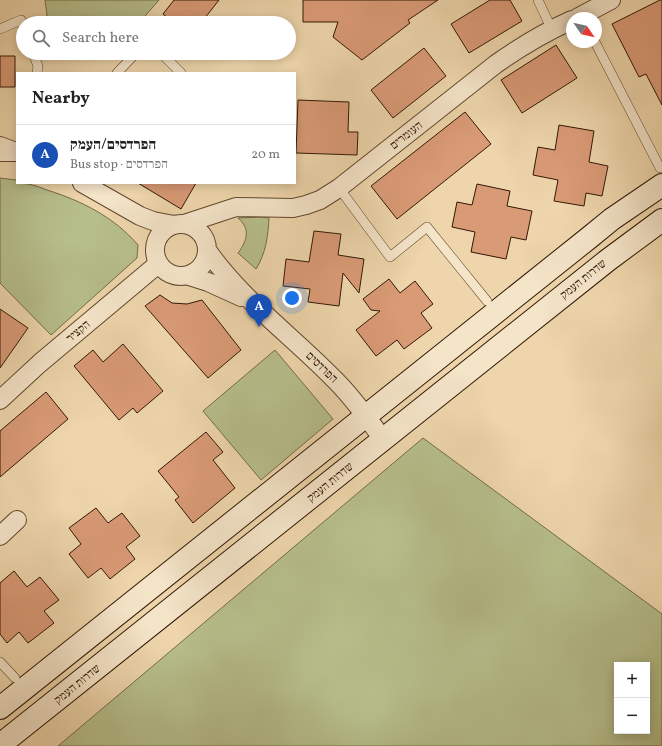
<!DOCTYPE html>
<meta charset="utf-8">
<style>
body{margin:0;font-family:Vollkorn,"Frank Ruhl Libre",serif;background:#f2f2f2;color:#222}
.controls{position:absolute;right:12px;bottom:12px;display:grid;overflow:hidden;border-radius:0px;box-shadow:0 2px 10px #0003}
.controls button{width:36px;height:36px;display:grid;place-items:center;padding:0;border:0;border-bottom:1px solid #e0e0e0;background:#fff;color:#222;font:20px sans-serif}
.compass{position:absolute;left:566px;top:12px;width:36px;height:36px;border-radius:50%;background:#fff;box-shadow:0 2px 10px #0003;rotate:124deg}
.you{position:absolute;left:292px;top:298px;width:14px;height:14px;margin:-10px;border:3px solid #fff;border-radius:50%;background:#1a73e8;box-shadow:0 0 0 6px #1a73e833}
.badge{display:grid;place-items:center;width:26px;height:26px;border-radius:50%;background:#8f2418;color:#fff;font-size:13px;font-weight:700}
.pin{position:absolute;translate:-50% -33px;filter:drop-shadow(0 1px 2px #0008)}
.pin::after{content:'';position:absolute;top:21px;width:14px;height:12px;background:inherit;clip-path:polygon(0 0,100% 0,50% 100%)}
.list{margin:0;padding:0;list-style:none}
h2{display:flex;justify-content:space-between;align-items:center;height:52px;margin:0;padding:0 16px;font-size:17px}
h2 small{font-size:13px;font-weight:400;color:#767676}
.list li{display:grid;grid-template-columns:26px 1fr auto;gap:12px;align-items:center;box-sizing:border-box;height:60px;padding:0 16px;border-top:1px solid #e0e0e0}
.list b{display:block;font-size:15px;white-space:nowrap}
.list p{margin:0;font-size:13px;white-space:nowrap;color:#767676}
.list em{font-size:13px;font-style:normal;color:#767676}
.icon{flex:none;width:22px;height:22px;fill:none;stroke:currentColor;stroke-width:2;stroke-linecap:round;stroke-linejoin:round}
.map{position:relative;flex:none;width:662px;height:746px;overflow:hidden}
.search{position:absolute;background:#fff;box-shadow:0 2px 10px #0003;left:16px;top:16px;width:280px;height:44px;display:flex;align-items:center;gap:10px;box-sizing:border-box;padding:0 14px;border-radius:22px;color:#767676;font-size:15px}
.panel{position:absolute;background:#fff;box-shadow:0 2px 10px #0003;left:16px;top:72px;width:280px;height:112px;border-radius:0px}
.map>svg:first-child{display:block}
</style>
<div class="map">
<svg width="662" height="746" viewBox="0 0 662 746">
<rect width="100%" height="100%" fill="#eed5ab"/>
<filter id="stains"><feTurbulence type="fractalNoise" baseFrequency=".005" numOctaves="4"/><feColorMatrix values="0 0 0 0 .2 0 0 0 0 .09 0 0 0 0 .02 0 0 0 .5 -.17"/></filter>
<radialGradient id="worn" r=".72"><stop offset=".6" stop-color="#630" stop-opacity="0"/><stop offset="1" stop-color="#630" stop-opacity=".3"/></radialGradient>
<!-- green -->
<path fill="#b6be8b" stroke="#746b48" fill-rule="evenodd" d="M45,0H159L139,23H48Z
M0,178L16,180L17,183C28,183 37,186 47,190C82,201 114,217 138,245L137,258L51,335L0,283Z
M261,217L269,218C268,236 266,253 256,269L238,253C247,241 251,229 238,218Z
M275,350L333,419L261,480L203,411Z
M423,438L662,614V746H58ZM617,665H647V731H617Z"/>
<!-- building -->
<path fill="#d99a76" stroke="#321805" d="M174,0H219L201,23H174L163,14Z
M303,0H438L408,20L410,23L362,60L333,37L338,22H303Z
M490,0H510L522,21L469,53L451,24Z
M660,0H662V105L646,74L639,77L612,24Z
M556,45L577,78L522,113L501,80Z
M424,48L446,76L393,118L371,90Z
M0,56H15V87H0Z
M298,100L349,102L348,132H358L357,155L296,153Z
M465,112L491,144L397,219L371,186Z
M559,125L594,131L589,162L608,166L602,196L586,193L584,206L554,201L558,180L533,175L538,147L555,150Z
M138,183H196L181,209Z
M477,184L510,191L507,206L532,211L526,240L511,237L506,259L471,252L475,232L452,227L457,202L472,205Z
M314,231L341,234L338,255L364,259L359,293L343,273L339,306L308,302L310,289L283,286L286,259L309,262Z
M389,279L400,293L415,281L433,304L421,313L432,328L404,349L397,340L376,356L356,330L380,311L371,310L363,299Z
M160,295L172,303L187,304L202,300L241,350L208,378L145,306Z
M0,309L28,328L0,368Z
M123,344L163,391L137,413L133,408L119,420L74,366L93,350L103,362Z
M46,392L68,419L0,477V431Z
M206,432L223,452L213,460L235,488L193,523L175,500L179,497L158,471Z
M96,508L108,523L122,513L140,536L126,547L135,559L110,579L101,568L88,578L69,554L81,544L69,528Z
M14,571L27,587L40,577L59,600L44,611L54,623L28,643L19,632L7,643L0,634V583Z"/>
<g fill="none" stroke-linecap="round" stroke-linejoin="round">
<defs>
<path id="lane" d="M538,0L552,30
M0,29L21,20L23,26
M595,42L660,168
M33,53L38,66L37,73
M161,53L181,73
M117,73L136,53
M339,188L390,257L427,227L487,301
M0,662L15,678"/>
<path id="street" d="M577,18L611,0
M0,146L16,152H0
M82,183L140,216L153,221L174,225
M155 250a26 26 0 1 1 52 0a26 26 0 1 1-52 0Z
M184,224L236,207L293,208L306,205L320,200L339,188L496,64C520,47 545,32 572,20
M207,250C242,300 291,335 333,378C352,396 367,418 383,439
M189,276L208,282L241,297
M0,400L40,363L158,264
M0,536L17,520"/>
<path id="secondary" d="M0,708L590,237L612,219L662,185
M0,745L608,260L662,220"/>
</defs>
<!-- lane casing -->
<use href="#lane" stroke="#61472e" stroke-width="10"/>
<!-- street casing -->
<use href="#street" stroke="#61472e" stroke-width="20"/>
<!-- secondary casing -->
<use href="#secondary" stroke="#321805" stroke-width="24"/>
<!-- lane -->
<use href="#lane" stroke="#f4e4c8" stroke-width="9"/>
<!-- street -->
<use href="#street" stroke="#f4e4c8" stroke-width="18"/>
<!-- secondary -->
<use href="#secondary" stroke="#f4e4c8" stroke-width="22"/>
</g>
<g text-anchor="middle" stroke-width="3" stroke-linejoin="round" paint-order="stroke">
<!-- street labels -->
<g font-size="12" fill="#321805" stroke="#f4e4c8">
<text transform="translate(406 135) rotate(-38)" y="4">העומרים</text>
<text transform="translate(583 279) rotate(-39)" y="4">שדרות העמק</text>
<text transform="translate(78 331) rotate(-40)" y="4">הקציר</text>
<text transform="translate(322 367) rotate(44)" y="4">הפרדסים</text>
<text transform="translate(330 482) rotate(-39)" y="4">שדרות העמק</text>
<text transform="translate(77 684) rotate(-39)" y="4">שדרות העמק</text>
</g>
</g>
<rect width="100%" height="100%" filter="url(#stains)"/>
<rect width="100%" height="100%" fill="url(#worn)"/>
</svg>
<div class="controls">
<button>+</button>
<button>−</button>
</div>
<svg class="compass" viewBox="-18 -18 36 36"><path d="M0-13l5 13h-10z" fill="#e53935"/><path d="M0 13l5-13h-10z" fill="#767676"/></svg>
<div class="you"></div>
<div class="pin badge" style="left:259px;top:327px;background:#1a4fb4">A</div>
<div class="search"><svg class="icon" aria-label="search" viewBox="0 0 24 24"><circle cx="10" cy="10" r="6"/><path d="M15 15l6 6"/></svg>Search here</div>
<section class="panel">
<h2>Nearby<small></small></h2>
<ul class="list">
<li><span class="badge" style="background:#1a4fb4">A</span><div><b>הפרדסים/העמק</b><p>Bus stop · הפרדסים</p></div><em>20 m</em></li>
</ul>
</section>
</div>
